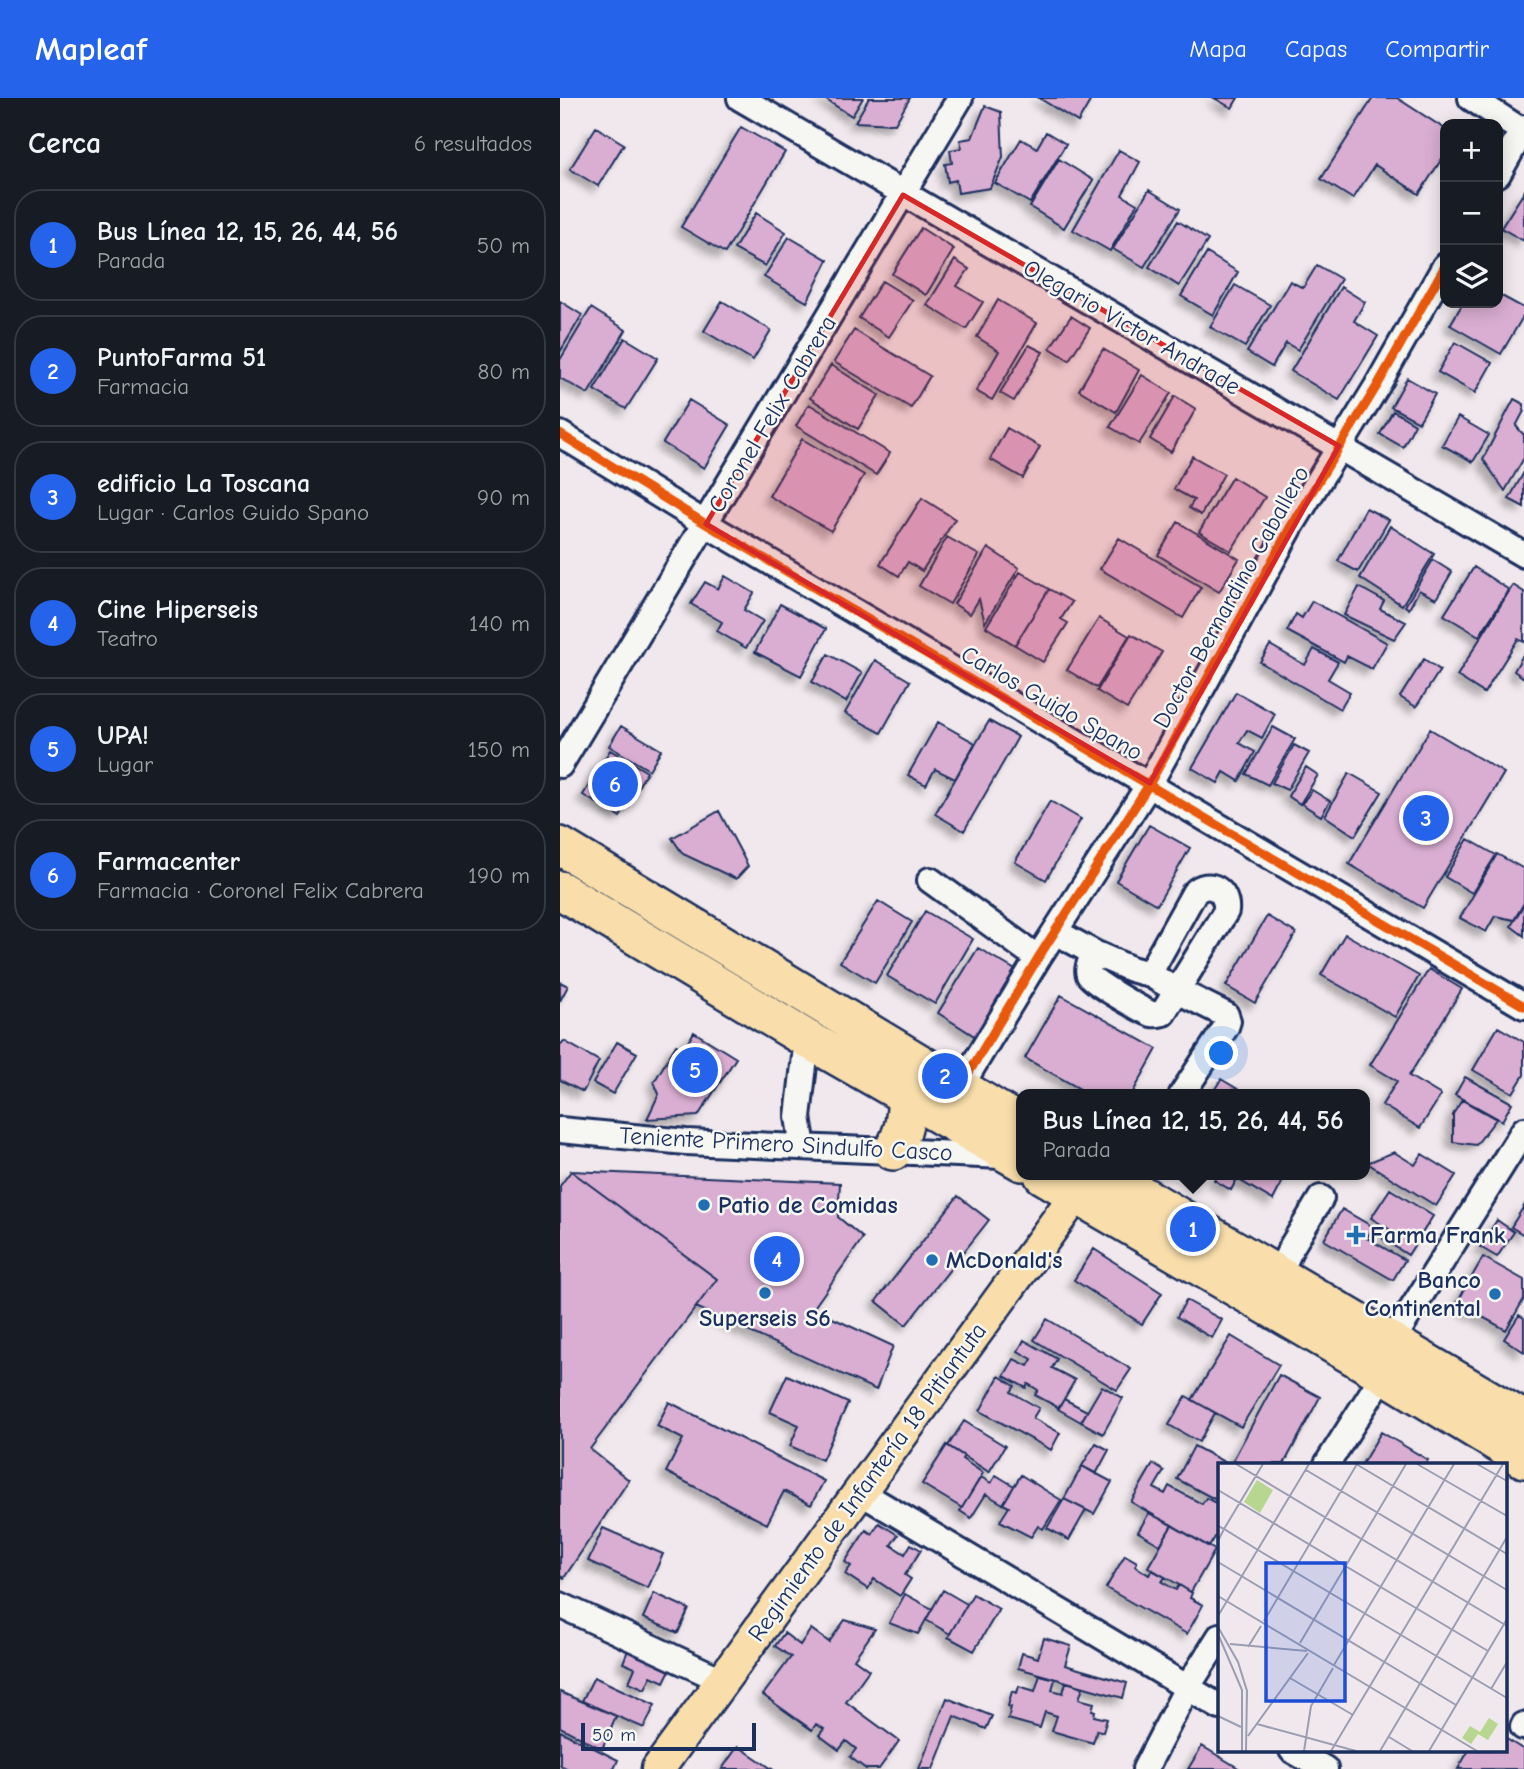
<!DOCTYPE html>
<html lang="es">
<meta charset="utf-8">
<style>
body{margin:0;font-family:"Comic Neue",sans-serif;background:#20242c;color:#f1f3f6}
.controls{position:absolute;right:21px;top:21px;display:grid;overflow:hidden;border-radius:14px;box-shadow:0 4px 18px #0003}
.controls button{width:63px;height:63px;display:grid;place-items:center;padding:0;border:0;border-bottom:2px solid #363941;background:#171b24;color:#f1f3f6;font:35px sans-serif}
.scale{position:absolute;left:21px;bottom:18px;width:175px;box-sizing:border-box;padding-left:7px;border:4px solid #1b2f5e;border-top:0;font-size:19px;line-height:24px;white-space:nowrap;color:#1b2f5e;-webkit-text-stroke:5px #f6f6f2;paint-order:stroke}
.you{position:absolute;left:662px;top:956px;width:24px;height:24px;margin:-18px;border:5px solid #fff;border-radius:50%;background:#1a73e8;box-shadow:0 0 0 10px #1a73e833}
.badge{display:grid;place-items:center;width:46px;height:46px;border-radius:50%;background:#2563eb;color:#fff;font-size:23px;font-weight:700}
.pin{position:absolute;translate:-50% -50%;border:4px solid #fff;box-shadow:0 2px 7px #0006}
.popup{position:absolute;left:456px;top:991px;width:354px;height:91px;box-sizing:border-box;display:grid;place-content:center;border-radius:14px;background:#171b24;filter:drop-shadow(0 2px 5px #0005);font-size:23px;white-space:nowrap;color:#9ea1a6}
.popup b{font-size:26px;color:#f1f3f6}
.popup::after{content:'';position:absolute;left:50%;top:100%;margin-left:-14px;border:14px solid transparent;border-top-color:#171b24}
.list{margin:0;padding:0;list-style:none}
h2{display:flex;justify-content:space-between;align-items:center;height:91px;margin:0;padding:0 28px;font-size:30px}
h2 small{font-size:23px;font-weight:400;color:#9ea1a6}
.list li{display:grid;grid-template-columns:46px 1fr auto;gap:21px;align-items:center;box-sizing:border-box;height:112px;margin:0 14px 14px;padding:0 14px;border:2px solid #363941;border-radius:28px}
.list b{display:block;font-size:26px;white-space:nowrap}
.list p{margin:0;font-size:23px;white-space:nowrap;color:#9ea1a6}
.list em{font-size:23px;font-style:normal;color:#9ea1a6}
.icon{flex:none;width:38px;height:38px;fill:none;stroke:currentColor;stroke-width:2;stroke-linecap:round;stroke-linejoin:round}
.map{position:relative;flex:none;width:964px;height:1671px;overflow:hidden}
header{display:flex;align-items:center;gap:42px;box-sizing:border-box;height:98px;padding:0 35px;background:#2563eb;color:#fff}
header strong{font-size:33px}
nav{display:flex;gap:38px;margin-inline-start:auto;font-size:24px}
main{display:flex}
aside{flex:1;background:#171b24}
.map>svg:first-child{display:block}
</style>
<header>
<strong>Mapleaf</strong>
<nav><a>Mapa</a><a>Capas</a><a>Compartir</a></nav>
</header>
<main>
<aside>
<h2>Cerca<small>6 resultados</small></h2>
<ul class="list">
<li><span class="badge">1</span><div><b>Bus Línea 12, 15, 26, 44, 56</b><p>Parada</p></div><em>50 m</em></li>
<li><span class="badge">2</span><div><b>PuntoFarma 51</b><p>Farmacia</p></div><em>80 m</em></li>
<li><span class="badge">3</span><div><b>edificio La Toscana</b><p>Lugar · Carlos Guido Spano</p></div><em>90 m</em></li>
<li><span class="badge">4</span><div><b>Cine Hiperseis</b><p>Teatro</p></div><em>140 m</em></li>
<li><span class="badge">5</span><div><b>UPA!</b><p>Lugar</p></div><em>150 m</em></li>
<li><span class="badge">6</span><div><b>Farmacenter</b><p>Farmacia · Coronel Felix Cabrera</p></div><em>190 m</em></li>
</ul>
</aside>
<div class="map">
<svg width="964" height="1671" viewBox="0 0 964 1671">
<defs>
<filter id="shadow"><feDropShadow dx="-6" dy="6" stdDeviation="3.5" flood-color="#0004"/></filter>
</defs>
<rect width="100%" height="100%" fill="#f0e8ec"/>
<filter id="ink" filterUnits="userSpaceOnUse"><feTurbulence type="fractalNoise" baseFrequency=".0143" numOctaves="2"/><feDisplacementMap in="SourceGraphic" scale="14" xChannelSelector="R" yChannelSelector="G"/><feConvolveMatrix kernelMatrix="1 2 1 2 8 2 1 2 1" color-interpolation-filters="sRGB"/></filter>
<g filter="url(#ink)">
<!-- building -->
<path fill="#daaed2" stroke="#1b2f5e" stroke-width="2" filter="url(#shadow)" d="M263,0H303L292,18Z
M309,0H350L335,26L295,24Z
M479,0H532L518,24Z
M654,0H678L672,10Z
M813,0H837L885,31V56L859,96L815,67L793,101L761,81Z
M425,8L441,14L443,59L430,90L398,95L396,82L388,84L385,66L392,65L390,52L402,50L400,42L412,40Z
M36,29L64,46L38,88L10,71Z
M181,29L225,54L165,155L121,129Z
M486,34L506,46L470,105L435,85L461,41L477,50Z
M559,52L580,64L562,97L577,106L550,153L513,132Z
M499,61L533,82L504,130L470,109Z
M589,92L620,111L584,169L553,151Z
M964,94V143L941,130Z
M196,115L226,134L205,168L174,151Z
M618,123L648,142L619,188L589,169Z
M361,130L394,151L366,197L332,176Z
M229,139L268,162L247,204L204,179Z
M647,155L678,174L653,217L621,198Z
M395,162L409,171L397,188L423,204L406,231L367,207Z
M757,167L781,181L738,252L726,245L712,269L687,254L730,183L743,190Z
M322,183L353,202L329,239L299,220Z
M675,187L710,207L685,249L650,229Z
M781,189L805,204L794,223L818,238L779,302L731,273Z
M938,196L964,210V217L941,256L890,227L903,205H938Z
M438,202L477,225L432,302L416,293L439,253L417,239Z
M0,203L22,217L0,254Z
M162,203L211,232L193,262L144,233Z
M31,210L66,232L28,296L0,280V262Z
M511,218L530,230L509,262L490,250Z
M294,232L370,278L351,310L274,264Z
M65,240L98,260L66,311L34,292Z
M895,244L932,265L915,295L878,274Z
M469,247L483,254L454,303L440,295Z
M543,251L579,272L556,314L519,292Z
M271,267L319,297L298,331L250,300Z
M582,277L611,295L579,346L550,329Z
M847,280L875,296L859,324L831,309Z
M615,298L636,311L611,354L590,341Z
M954,301L964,306V313L956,328L964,337V360L945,393L923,361Z
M129,302L170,327L144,370L103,345Z
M249,306L330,355L316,377L236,328Z
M833,313L855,326L843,349L820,336Z
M898,319L929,337L913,364L882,347Z
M447,330L480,349L463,380L430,361Z
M242,341L304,377L271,433L209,398Z
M632,358L664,376L641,417L629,410L634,402L614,391Z
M964,374V409L949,401Z
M672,379L705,399L671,453L639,434Z
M362,400L395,421L362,473L348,464L339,478L320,466Z
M806,410L829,422L798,474L778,463Z
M618,424L679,461L659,494L598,457Z
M830,428L874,456L842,507L800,480Z
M387,439L419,457L390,506L359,488Z
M559,440L641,489L623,520L540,471Z
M428,450L459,470L425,525L419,501L410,516L394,506Z
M873,462L892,474L876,501L859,492L849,511L845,508Z
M914,469L949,492L919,538L884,517Z
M460,474L489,491L455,547L426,529Z
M165,478L194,495L184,512L203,523L186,550L157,533L162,524L131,506L145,484L158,491Z
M953,487L964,494V544L958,541L924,595L897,578Z
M799,489L824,503L820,511L846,524L834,541L784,517Z
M489,491L512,504L501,521L508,525L483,564L455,547Z
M752,503L827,545L812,571L787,558L784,564L727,533L736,516L742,520Z
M220,506L266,531L241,578L195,554Z
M539,520L569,538L537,590L507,572Z
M571,536L602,554L567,611L537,593Z
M710,547L745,567L754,551L778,564L768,581L790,594L780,611L700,564Z
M964,555V580L954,573Z
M268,556L302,575L286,604L252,584Z
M864,561L880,572L856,609L840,599Z
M315,562L350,583L321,635L285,615Z
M676,594L715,616L702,640L687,632L679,645L695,654L679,683L664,674L658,685L632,670Z
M429,623L458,639L404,733L375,716Z
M378,624L415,645L395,681L375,671L366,687L348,677Z
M61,628L101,652L89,672L49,648Z
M713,629L735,641L708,687L686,676Z
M870,631L944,675L863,810L789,766Z
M734,647L749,655L727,692L712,685Z
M50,652L87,674L60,719L23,697Z
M746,669L758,677L740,706L728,698Z
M789,675L822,694L795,738L765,718Z
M752,692L770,703L761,718L742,706Z
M490,703L521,721L486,782L455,764Z
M159,713L188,768L176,781L123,756L112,740Z
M589,727L630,750L597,807L556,783Z
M908,741L936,757L912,795L885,779Z
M937,756L964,771V805L954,822L935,818L926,834L900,820Z
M318,803L352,824L315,885L280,864Z
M964,806V838L951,828Z
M365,813L413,841L375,906L327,878Z
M707,818L736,835L695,905L666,888Z
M785,836L859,878L835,919L761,877Z
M418,850L457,873L416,939L378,915Z
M869,871L902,891L849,978L881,997L860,1030L822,1007L837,983L810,967Z
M0,884L8,888L0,903Z
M501,897L597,951L572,996H529L465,960Z
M938,929L964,944V977L953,995L913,972Z
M134,934L176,960L138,1018L87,1021L99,996L94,984L116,947L124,951Z
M4,943L39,963L23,994L0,982V947Z
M57,944L77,955L53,996L33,985Z
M905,979L952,1005L942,1023L895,997Z
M661,981L686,996H652Z
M902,1002L936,1021L916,1047L893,1044V1016Z
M834,1054L855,1067L862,1056L896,1077L876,1108L807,1065Z
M11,1073L157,1181L30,1351L69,1382L4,1480L0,1478V1088Z
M11,1073L280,1085L278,1119L303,1140L253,1211L333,1248L316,1292L136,1209L157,1181Z
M657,1077H726L713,1102L677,1081L671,1092L654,1082Z
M830,1091L873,1118L848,1157L823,1141L829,1131L811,1120Z
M398,1098L429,1122L346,1227L316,1203Z
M964,1108V1137L951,1129Z
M782,1111L813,1129L807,1140L845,1162L833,1182L764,1142Z
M937,1122L954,1134L937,1159L920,1149Z
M534,1151L602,1195L582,1226L514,1182Z
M923,1159L964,1182V1201L946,1232L897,1205Z
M626,1202L662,1222L652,1240L617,1219Z
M959,1217L964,1220V1254L944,1241Z
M487,1221L571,1271L557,1292L474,1242Z
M671,1238L719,1267L681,1329L632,1302Z
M464,1242L497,1261L492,1270L515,1282L499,1310L475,1297L478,1292L468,1286L466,1290L444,1278L454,1261L468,1268L472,1261L458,1253Z
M227,1277L288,1305L262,1362L230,1348L239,1327L210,1314Z
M719,1277L760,1299L724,1366H681L673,1362Z
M439,1278L455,1288L451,1294L479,1310L473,1320L500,1335L491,1352L420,1313Z
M542,1288L563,1300L543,1336L521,1324Z
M626,1298L655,1315L639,1344L609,1327Z
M504,1301L527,1313L521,1324L498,1311Z
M109,1304L264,1383L251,1407L224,1393L207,1426L106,1374L123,1341L97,1328Z
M404,1323L445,1348L429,1374L388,1348Z
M821,1334L868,1362L865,1366H802Z
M536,1345L549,1352L536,1376L522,1368Z
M387,1347L404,1358L402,1361L423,1375L402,1410L362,1386Z
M634,1348L668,1366H660V1404L617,1381Z
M593,1366L604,1373L594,1390L605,1396L609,1388L642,1406L646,1400L660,1407L657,1414L660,1415V1431L649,1449L571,1404Z
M522,1368L552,1384L534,1416L504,1401Z
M436,1377L454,1388L443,1406L426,1396L411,1420L400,1413L421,1379L431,1385Z
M461,1377L501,1402L483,1431L478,1428L471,1439L440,1423L449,1409L443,1406Z
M504,1401L526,1412L509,1442L487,1430Z
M589,1415L612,1427L600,1447L578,1434Z
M319,1425L338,1437L331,1447L345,1456L351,1446L361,1452L345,1477L351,1481L340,1498L314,1481L308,1491L285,1476L291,1468L285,1464L306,1432L312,1436Z
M612,1427L655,1452L631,1494L588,1469Z
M43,1430L103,1456L88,1490L28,1463Z
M565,1457L577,1464L575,1468L589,1477L592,1472L605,1479L602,1484L616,1492L619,1487L632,1495L630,1500L643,1507L627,1536L546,1490Z
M383,1492L407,1506L390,1536L366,1522Z
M94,1495L129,1511L118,1535L83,1520Z
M345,1496L372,1511L358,1536L329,1525Z
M413,1496L439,1511L414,1553L388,1539Z
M285,1522L315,1531L294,1561L309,1572L286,1604L339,1643L319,1671H306L290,1659L296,1651L286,1643L279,1652L259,1637L264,1631L256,1626L252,1632L203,1597L231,1559L215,1548L224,1535L240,1547L251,1531L269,1544Z
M484,1540L511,1548L505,1567L567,1585L563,1600L458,1570L462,1555L478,1560Z
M68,1552L110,1572L104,1584L91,1578L85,1591L69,1584L75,1570L63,1565Z
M480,1577L495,1581L492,1592L503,1595L506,1584L523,1589L519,1601L534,1605L532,1612L535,1613L534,1618L547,1621L543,1634L537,1632L533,1645L492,1633L497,1618L485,1614L480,1630L448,1621L451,1609L448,1608L452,1593L457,1595L459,1588L475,1593Z
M34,1579L95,1607L84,1630L22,1603Z
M0,1594L56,1618L42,1651L0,1629Z
M387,1600L432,1618L426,1631L394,1618L373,1671H359Z
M0,1633L58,1662L54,1671H8L0,1667Z
M945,1640L964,1652V1671H898L909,1652H945Z
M178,1648L212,1671H162Z
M642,1648L680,1671H628Z"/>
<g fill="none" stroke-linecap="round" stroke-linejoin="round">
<defs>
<path id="minor" d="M180,0L964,457
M911,0L964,34
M938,76L964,30
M0,336L146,426L964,908
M0,667L400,0
M370,782L478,860
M496,834L534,855
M589,876L634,795C649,780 668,793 666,813L603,915C599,916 597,917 592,916C583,913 532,884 529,877C526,870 532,861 534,855L571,871L589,876L618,893L666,917L668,923L666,929L622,996
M399,991L478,860L590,685L731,428L817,288L885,168
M0,1032L126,1044L443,1058
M243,1049L238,1019L247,941
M521,1077L559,1099
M718,1178L732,1148L761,1100
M832,1243L964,1032
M767,1366L824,1276
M300,1394L660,1609
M0,1507L162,1582
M963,1629L964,1627
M732,1652L765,1671
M585,1671L627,1590L660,1538"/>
<path id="major" d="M98,1671L516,1097"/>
<path id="highway" d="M0,748L462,1027
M0,792L247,941L462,1064
M333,1053C344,1034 347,1018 346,997
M483,1077L824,1276L964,1361
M548,1077L964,1322"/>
</defs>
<!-- minor casing -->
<use href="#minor" stroke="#1b2f5e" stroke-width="30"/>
<!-- major casing -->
<use href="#major" stroke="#1b2f5e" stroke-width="37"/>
<!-- highway casing -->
<use href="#highway" stroke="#1b2f5e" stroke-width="42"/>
<!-- minor -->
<use href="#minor" stroke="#f6f6f2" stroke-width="24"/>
<!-- major -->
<use href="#major" stroke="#f9deab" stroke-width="32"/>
<!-- highway -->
<use href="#highway" stroke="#f9deab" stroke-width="37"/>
<defs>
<path id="cycleway" d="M0,336L146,426L964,908
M399,991L478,860L590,685L731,428L817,288L885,168"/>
</defs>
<!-- cycleway casing -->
<use href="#cycleway" stroke="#f6f6f2" stroke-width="13"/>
<!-- cycleway -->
<use href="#cycleway" stroke="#e8590c" stroke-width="9"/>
</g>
</g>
<!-- marked area -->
<path fill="#d62828" fill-opacity="0.2" stroke="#d62828" stroke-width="5" stroke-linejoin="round" d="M343,97L779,348L590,685L146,426Z"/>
<!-- markers -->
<g fill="#1f6fb2" stroke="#f6f6f2" stroke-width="2.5">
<circle cx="144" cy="1107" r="7"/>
<path d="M792.5 1126.5h7v7h7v7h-7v7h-7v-7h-7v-7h7z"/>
<circle cx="372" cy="1162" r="7"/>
<circle cx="205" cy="1195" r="7"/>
<circle cx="935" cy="1196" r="7"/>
</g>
<g text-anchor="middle" stroke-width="5" stroke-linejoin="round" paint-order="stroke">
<!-- street labels -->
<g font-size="24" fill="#1b2f5e" stroke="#f6f6f2">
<text transform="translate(572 229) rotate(30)" y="8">Olegario Victor Andrade</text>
<text transform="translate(212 316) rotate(-59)" y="8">Coronel Felix Cabrera</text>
<text transform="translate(671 499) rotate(-61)" y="8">Doctor Bernardino Caballero</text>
<text transform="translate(492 605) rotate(30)" y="8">Carlos Guido Spano</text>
<text transform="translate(226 1046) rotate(3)" y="8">Teniente Primero Sindulfo Casco</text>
<text transform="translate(307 1384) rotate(-54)" y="8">Regimiento de Infantería 18 Pitiantuta</text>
</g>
<!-- poi labels -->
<g font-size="24" font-weight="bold" fill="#1b2f5e" stroke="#f6f6f2" text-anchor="start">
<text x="158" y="1115">Patio de Comidas</text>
<text x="810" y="1145">Farma Frank</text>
<text x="386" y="1170">McDonald's</text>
<text x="921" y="1190" text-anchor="end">Banco<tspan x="921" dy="28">Continental</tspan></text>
<text x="205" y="1228" text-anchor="middle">Superseis S6</text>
</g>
</g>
<!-- overview -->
<g transform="translate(658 1365)">
<rect width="289" height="289" fill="#f0e8ec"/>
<path d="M39,17L55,27L42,50L26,39ZM271,255L280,261L270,277L260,271L253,281L244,275L252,263L262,269Z" fill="#b7d68f"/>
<path fill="none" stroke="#9b9eb3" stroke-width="2" d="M18,1L289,163M138,1L289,91M199,1L289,53M259,1L289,18M88,7L289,127M0,27L270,188M0,63L6,66L45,1M0,78L6,66L40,87M40,87L289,235M0,99L238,242M0,133L259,288M0,153L91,1M46,158L139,1M0,164L20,199L29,228L28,288M0,171L24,227V288M82,180L188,1M12,181L89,188M30,184L43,163M116,202L236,1M72,215L135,252M273,226L289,199M0,253L23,264M39,261L138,288M30,273L90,190M171,274L194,288M86,288L93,243L115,205M113,288L285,1M162,288L289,74M211,288L289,156"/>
<path fill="#1d4ed8" fill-opacity="0.15" stroke="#1d4ed8" stroke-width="3.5" d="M48,100H127V238H48Z"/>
<rect width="289" height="289" fill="none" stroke="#1b2f5e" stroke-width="3.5"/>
</g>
</svg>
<div class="controls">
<button>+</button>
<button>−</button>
<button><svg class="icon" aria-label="layers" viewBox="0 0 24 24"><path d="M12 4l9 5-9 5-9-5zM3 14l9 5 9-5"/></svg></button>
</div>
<div class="scale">50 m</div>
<div class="you"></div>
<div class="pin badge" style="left:633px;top:1131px">1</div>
<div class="popup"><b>Bus Línea 12, 15, 26, 44, 56</b>Parada</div>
<div class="pin badge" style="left:385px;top:978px">2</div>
<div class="pin badge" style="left:866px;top:720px">3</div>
<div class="pin badge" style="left:217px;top:1161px">4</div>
<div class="pin badge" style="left:135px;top:972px">5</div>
<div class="pin badge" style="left:55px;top:686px">6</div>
</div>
</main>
